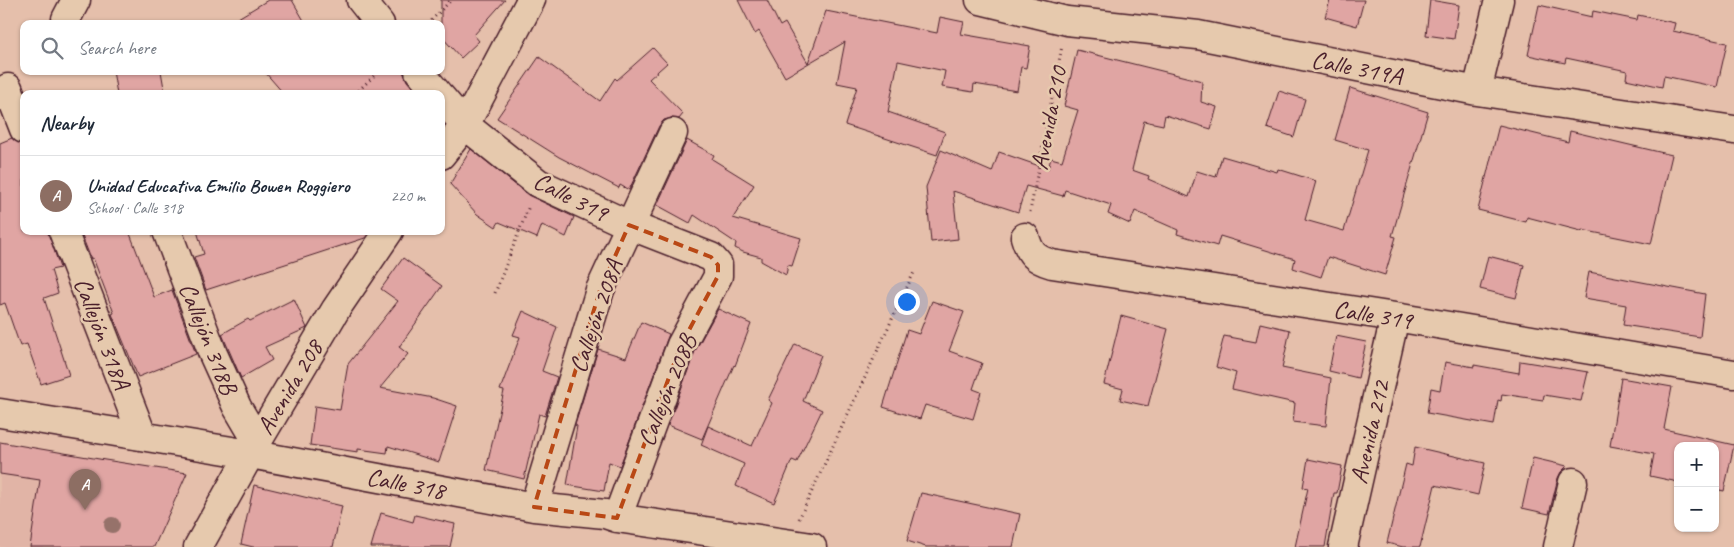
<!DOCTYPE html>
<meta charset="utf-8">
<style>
body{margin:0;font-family:Caveat,sans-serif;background:#f2f2f3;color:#1f2937}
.controls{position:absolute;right:15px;bottom:15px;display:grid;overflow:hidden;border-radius:10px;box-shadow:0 1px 4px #0004}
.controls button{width:45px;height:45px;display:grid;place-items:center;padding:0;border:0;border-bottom:1px solid #e0e1e3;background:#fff;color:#1f2937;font:25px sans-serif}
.you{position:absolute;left:906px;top:301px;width:18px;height:18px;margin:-12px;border:4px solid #fff;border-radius:50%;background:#1a73e8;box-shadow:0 0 0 8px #1a73e833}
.badge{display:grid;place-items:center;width:32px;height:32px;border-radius:50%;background:#1f6fb2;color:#fff;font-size:16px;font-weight:700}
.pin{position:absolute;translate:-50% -41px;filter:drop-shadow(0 1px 2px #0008)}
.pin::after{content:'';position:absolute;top:26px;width:18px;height:15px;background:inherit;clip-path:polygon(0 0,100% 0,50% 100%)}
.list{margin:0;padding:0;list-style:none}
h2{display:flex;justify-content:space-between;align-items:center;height:65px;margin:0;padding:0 20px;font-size:21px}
h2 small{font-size:16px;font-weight:400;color:#747a83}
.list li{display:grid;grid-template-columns:32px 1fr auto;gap:15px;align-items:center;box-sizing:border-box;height:80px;padding:0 20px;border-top:1px solid #e0e1e3}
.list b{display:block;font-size:19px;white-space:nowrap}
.list p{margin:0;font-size:16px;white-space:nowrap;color:#747a83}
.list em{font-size:16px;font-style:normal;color:#747a83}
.icon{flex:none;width:28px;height:28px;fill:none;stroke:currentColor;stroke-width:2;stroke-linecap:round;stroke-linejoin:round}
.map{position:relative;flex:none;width:1734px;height:547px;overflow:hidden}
.search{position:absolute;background:#fff;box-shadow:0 1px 4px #0004;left:20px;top:20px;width:425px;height:55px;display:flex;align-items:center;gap:12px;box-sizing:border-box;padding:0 18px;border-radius:10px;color:#747a83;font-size:19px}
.panel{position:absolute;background:#fff;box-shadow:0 1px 4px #0004;left:20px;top:90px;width:425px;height:145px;border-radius:10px}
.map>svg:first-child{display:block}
</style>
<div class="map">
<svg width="1734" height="547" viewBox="0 0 1734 547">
<rect width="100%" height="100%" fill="#e5bfab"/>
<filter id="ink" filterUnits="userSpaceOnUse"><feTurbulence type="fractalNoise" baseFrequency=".02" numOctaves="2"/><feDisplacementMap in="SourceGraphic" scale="10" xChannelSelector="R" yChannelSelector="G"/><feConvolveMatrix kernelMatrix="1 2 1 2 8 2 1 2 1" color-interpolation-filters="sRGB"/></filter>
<g filter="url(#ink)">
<!-- built -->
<path fill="#e1b4a6" d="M0,442L187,473L154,547H0Z"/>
<!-- building -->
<path fill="#e0a5a3" stroke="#4a1f2b" d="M268,0H292L306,24H228Z
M441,0H505L474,35L479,41L461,58L441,36Z
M738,0H767L780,26L785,23L808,63L826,11L937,33L940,17L964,22L961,34L1030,46L1026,68L1021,67L1017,91L974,84L973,92L942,87L945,71L898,61L888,112L945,132L937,155L845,125L857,87L837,83L845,42L785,77L759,31L755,34Z
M1330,0H1364L1357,26L1325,17Z
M1430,0L1459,5L1454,39L1426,35Z
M1539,5L1592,17L1593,11L1637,20L1638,15L1675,23L1673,31L1727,43L1717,87L1664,76L1662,87L1626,79L1627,71L1566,58L1565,63L1528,55Z
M653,48L667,63L649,79L683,114L679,119L671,118L664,120L659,126L629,190L620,185L619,188L559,157L497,118L539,57L600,101L615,78L617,80Z
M1077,50L1202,81L1201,102L1217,107L1211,129L1165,115L1163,125L1144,121L1132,170L1149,176L1148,179L1189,197L1197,171L1216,177L1222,156L1277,172L1278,169L1316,181L1305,220L1344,231L1368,150L1335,140L1350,88L1428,112L1392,236L1396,237L1385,275L1328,257L1321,277L1293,268L1295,259L1220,236L1217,246L1177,234L1178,230L1135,211L1130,224L1108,214L1111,205L1065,190L1063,196L1026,186L1018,212L953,191L958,239L931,242L926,187L941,150L992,172L999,152L1048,169L1051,158L1062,161L1078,110L1064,106Z
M113,71H161L165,94H117Z
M264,71H403L407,81L418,94H284Z
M1279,91L1305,99L1294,137L1267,128Z
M1499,125L1568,142L1570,131L1672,155L1651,244L1582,230L1581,231L1527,217L1526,222L1478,210Z
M12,138L15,141L24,144V231H48L60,268L51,270L58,293L44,298L69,375L41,384L27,344L20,346L5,303L0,305V143Z
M687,140L714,155L712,159L754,185L733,218L801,238L792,266L788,265L786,275L761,261V257L743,252L735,248L736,243L694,215L690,223L657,205Z
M471,149L528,195L574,217L566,237L542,225L537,238L499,222L496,227L477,214L450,184Z
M80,231H129L154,297L172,290L196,354L138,377L112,314L114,313L93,258L91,259Z
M197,231H370L365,238L206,290L194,257L204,254Z
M1488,256L1524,265L1516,298L1480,289Z
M403,258L442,286L399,347L408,354L380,388L433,398L457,406L439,462L388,446L387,453L358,449V452L310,445L315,406L340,410L348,364L398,301L381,289Z
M1589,272L1705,294L1700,337L1623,325L1626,305L1584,298Z
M294,299L307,328L265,347L272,360L241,378L222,334L248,319L250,321Z
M932,301L964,312L949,351L982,363L973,389L981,392L973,419L925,405L920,419L883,407L907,330L919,334Z
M718,309L751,324L735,366L734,365L702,439L668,425L695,351Z
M523,311L557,327L542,371L557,377L545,416L539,414L524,479L486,470L504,391L500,390L520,337L513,335Z
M1121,316L1168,329L1148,406L1120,400L1123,389L1104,384Z
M641,322L669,334L620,466L609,462L604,491L567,485L577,426L575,425L598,349L626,358Z
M1260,323L1290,330L1282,368L1331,378L1326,426L1293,422L1295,403L1232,389L1236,373L1216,367L1224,336L1256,342Z
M1336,336L1366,342L1358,378L1329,371Z
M795,344L821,355L803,401L822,410L797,462L792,460L774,503L736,486L744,464L701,445L708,426L752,446L772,403L768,400Z
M1520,361L1588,372L1581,401L1544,395L1543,400L1502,394L1501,401L1498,400L1494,425L1427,413L1431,388L1440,390L1445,362L1474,367V365L1519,373Z
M1621,378L1672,387L1664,429L1734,445L1724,491L1715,489V446H1678V482L1650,476L1654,454L1610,446Z
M0,442L105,460L187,473L154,547H30L40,480L0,474Z
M1415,447L1485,463L1478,495L1435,485L1420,547H1403L1387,543L1406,464L1412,466Z
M1533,458L1567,466L1561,472L1558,478L1549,514L1522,508Z
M1308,459L1342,466L1337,493H1334L1325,547H1295L1308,488L1303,487Z
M254,485L342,506L333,547H253L241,544Z
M921,493L1020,514L1013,547H926L907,541Z
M381,513L413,522L415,515L455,524L450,547H371Z"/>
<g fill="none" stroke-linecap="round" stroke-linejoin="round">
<defs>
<path id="minor" d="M361,0L380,24
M980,0L1067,21L1198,35L1477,91L1734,130
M66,19L76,0
M419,71L438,94
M1477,91L1499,0
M0,96L8,88L24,129
M441,97L465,125L538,183L629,225L711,257L718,265V276L681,345L617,518
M441,155L465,125L531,0
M63,231L142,435
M167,231L213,354L237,407L257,441
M1025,237C1030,254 1035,259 1052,264L1395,317L1734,374
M0,413L250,454L534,507L605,514L617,518L812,547
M534,507L600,290L673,133
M198,547L250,454L336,309L389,231
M1343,547L1395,317
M1558,547L1573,482"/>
</defs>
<!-- minor casing -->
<use href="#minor" stroke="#4a1f2b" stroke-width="31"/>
<!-- path -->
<path stroke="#4a1f2b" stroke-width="3" stroke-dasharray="1 4" stroke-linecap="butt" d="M428,24L451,0
M355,94L379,71
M1030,212L1062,46
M495,293L529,206
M799,519L915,270"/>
<!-- minor -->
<use href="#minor" stroke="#e6c9ad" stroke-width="28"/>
</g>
<!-- trees -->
<circle fill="#96726b" cx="112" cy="525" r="8"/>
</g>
<!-- marked area -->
<path fill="none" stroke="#b94815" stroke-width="4" stroke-dasharray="10 6" stroke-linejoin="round" d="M629,225L711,257L718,265V276L681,345L617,518L534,507L600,290Z"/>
<g text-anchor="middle" stroke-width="5" stroke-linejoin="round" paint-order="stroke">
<!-- street labels -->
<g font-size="25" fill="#4a1f2b" stroke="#e6c9ad">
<text transform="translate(1357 67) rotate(11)" y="9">Calle 319A</text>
<text transform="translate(1048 118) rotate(-79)" y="9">Avenida 210</text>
<text transform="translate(571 196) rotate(27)" y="9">Calle 319</text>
<text transform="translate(1373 314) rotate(9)" y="9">Calle 319</text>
<text transform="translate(595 316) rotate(-71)" y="9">Callejón 208A</text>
<text transform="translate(103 333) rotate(69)" y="9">Callejón 318A</text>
<text transform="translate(209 338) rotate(68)" y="9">Callejón 318B</text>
<text transform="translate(289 387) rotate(-59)" y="9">Avenida 208</text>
<text transform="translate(666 390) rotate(-68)" y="9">Callejón 208B</text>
<text transform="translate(1369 432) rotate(-77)" y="9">Avenida 212</text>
<text transform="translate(406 483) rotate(11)" y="9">Calle 318</text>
</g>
</g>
</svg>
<div class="controls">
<button>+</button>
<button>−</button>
</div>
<div class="you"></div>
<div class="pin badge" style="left:85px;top:510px;background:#8d6e63">A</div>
<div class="search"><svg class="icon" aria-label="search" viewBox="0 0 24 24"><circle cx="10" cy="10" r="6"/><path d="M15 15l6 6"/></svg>Search here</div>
<section class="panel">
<h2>Nearby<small></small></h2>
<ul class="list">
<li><span class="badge" style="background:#8d6e63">A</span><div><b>Unidad Educativa Emilio Bowen Roggiero</b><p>School · Calle 318</p></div><em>220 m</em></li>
</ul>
</section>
</div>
